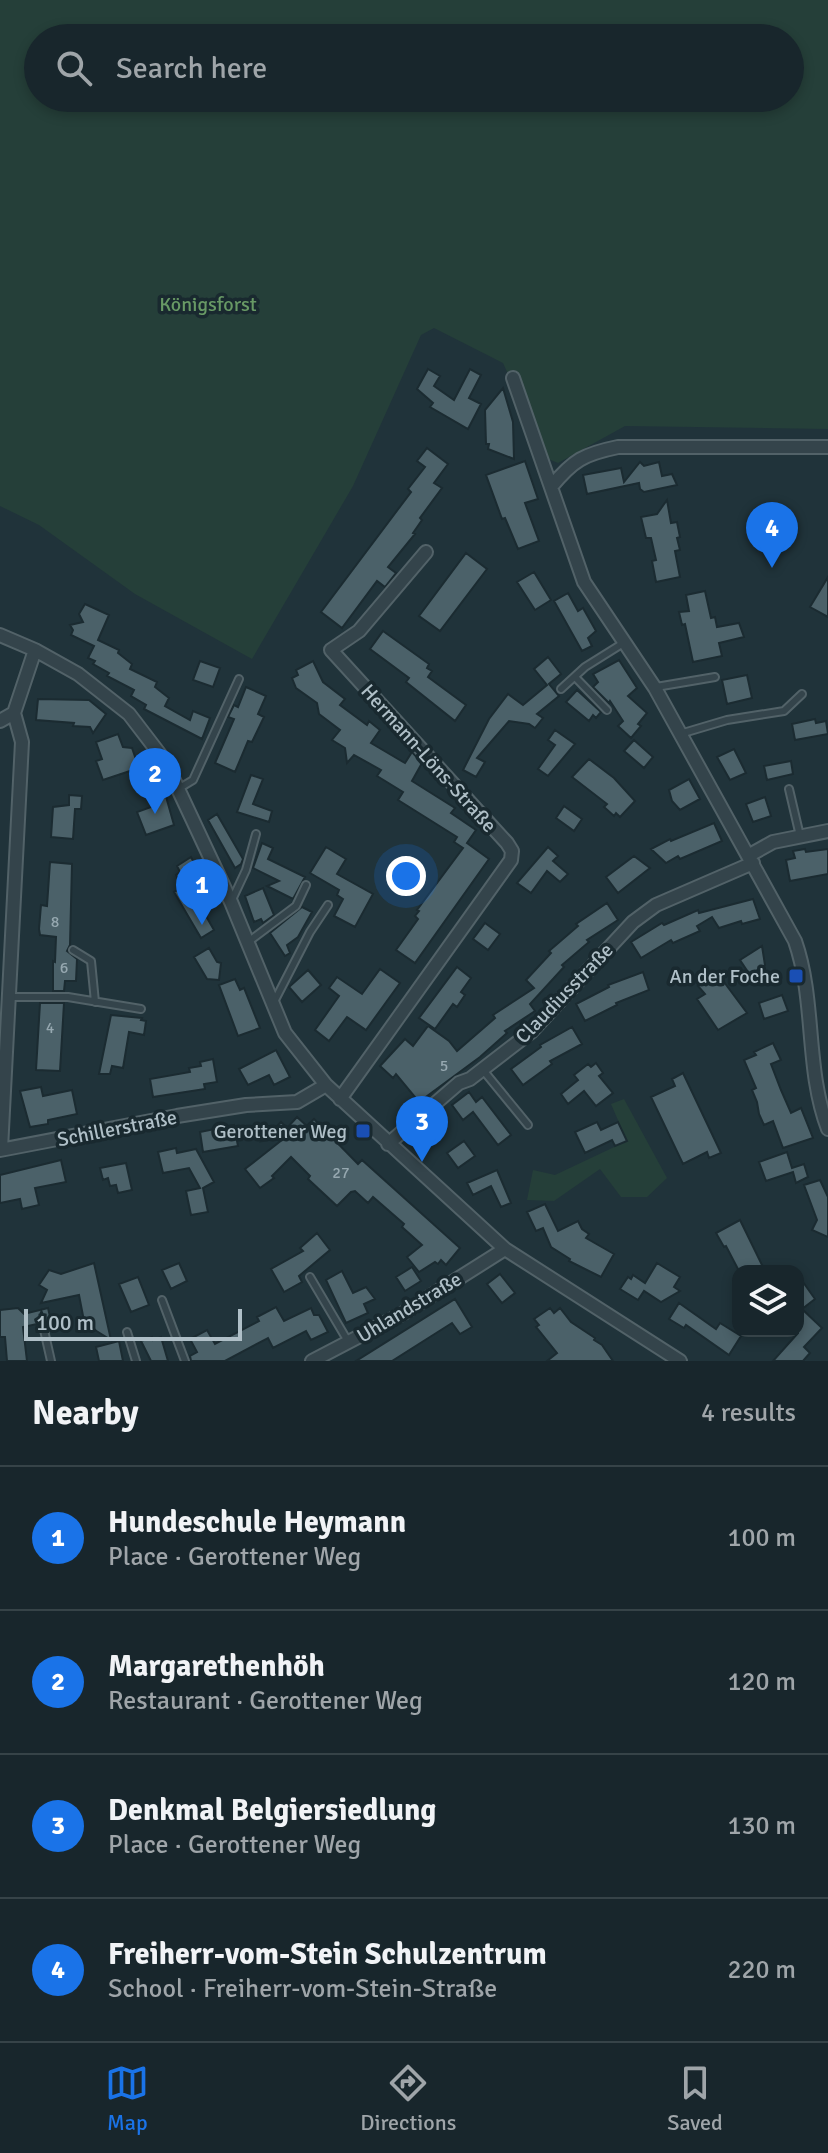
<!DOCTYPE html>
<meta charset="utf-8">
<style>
body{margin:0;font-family:Signika,sans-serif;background:#253238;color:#f1f3f6}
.controls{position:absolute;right:24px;bottom:24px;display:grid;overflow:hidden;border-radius:16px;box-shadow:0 4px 12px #0003}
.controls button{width:72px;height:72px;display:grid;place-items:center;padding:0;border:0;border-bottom:2px solid #364348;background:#18262c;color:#f1f3f6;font:40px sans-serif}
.scale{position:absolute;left:24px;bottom:20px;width:218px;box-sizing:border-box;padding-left:8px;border:4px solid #afbfc7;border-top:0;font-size:22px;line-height:28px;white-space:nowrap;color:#afbfc7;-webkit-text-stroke:6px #19292f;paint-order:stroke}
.you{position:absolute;left:406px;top:876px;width:28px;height:28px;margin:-20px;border:6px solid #fff;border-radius:50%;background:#1a73e8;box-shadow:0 0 0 12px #1a73e833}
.badge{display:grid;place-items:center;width:52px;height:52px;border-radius:50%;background:#1a73e8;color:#fff;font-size:26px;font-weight:700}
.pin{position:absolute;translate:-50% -66px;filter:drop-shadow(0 2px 4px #0008)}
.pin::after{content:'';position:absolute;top:42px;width:28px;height:24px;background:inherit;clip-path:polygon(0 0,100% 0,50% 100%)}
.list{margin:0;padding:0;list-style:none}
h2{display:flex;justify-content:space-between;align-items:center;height:104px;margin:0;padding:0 32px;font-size:34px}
h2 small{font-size:26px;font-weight:400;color:#9fa5a9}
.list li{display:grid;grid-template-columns:52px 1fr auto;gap:24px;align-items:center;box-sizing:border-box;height:144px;padding:0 32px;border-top:2px solid #364348}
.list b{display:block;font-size:30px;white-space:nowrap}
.list p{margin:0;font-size:26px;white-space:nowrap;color:#9fa5a9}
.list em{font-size:26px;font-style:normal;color:#9fa5a9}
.icon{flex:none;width:44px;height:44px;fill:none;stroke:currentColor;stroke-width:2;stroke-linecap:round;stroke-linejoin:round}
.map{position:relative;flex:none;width:828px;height:1361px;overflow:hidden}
.search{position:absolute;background:#18262c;box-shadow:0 4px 12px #0003;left:24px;right:24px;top:24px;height:88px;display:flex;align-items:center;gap:20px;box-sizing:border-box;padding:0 28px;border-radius:44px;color:#9fa5a9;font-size:30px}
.sheet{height:680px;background:#18262c}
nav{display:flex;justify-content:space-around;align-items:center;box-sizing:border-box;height:112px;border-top:2px solid #364348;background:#18262c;font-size:22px;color:#9fa5a9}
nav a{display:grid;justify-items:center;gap:4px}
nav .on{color:#1a73e8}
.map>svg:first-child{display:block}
</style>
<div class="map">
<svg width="828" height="1361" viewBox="0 0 828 1361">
<rect width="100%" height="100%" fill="#20333a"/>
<!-- green -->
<path fill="#253f39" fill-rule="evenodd" d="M0,0H828V429L625,426L558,463L546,458L503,363L434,328L421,335L353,486L252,659L135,594L39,525L0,506ZM38,38H790V98H38Z
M624,1099L667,1178L647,1197H621L600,1169L554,1201L527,1200L533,1170L555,1175L627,1141L611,1104Z"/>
<!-- building -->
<path fill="#4b6169" stroke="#1b2b31" stroke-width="2" d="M428,369L440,376L434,386L454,400L470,369L481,375L469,398L481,404L468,429L430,407L433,403L417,389Z
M503,388L513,422L514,459L488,449L489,444H486L485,410Z
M427,448L448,464L434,483L442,488L420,518L422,520L413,533L415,534L388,567L396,573L385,587L377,581L342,628L321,612L411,492L408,489L425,467L417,461Z
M525,461L538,499L525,503L539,541L518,549L505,518L502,519L486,475Z
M640,462L644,466L659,462L662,476L672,474L677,485L644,492L640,489L639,483L587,494L583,475L621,468L624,482Z
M667,500L671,523L677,522L680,537L677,538L680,550L675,551L680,577L656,582L652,561L656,560L651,538H646L641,517L657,514Z
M466,553L487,569L440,631L419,616Z
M534,572L551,600L535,610L517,582Z
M828,577V617L810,607Z
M705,591L711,618L715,617L717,627L739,623L744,637L719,643L722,656L693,662L685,624L682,625L679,612L689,611L686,595Z
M568,593L578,611L583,608L596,631L588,638L592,646L582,651L554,601Z
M85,604L109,615L98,640L119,650L118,653L132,664L130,669L157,682L155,687L169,698L165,706L190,720L193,711L210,718L202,739L144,709L146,705L131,696L134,690L107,676L109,673L93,664L95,661L88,658L94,646L71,635L73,630L70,625L83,622L79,614Z
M383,631L429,664L427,668L432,671L428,677L466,705L455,721L406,682L409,678L370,649Z
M548,657L561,674L549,684L559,696L537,714L543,718L535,728L529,724L509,721L477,758L485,762L476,777L463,770L489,719L508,694L523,705L547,685L534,669Z
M619,660L637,688L628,696L647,713L638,724L641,726L631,738L618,726L623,721L610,701L609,703L593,687L598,682L593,674Z
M200,661L220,668L213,687L193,680Z
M313,661L323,682L345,699L340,705L367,725L369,721L380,730L371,743L405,763L412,752L422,763L412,781L455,808L451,813L476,830L467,843L489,859L415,963L396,950L418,919L415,916L419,911L417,910L463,848L454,842L457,837L398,800L403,792L377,776L381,770L354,755L347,763L345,748L332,740L340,730L319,714L317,703L296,688L292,678L298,675L296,670Z
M747,675L752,698L727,704L722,680Z
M246,687L266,696L258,714L264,717L252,742L248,741L235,772L215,763L234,719L228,717L234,705L238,707Z
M577,690L601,712L596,718L593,715L589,721L566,702Z
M38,699L89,700L106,714L93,733L90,727L73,726L74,723L36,720Z
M815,719L816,723L826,721L828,734L795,740L792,724Z
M555,730L575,744L548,776L538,769L555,745L548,740Z
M118,734L123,747L132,748L139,768L103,780L96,761L102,759L96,742Z
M634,740L653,757L644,768L624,751Z
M734,749L746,773L730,780L717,757Z
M589,759L614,778L635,801L620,817L616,813L614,816L604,807L607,804L572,777Z
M791,761L793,774L767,780L764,766Z
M251,775L263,779L253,804L272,811L269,822L237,812Z
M689,779L700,799L680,810L672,801L669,790Z
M165,793L174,825L146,835L137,812L154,806L151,798Z
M69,795L82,796L81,809H75L73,839L51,837L53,807L69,805Z
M765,797L771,816L753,822L746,804Z
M564,806L582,819L574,831L556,818Z
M217,814L243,859L241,864L235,868L208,820Z
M714,823L722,841L680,859L678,856L666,863L651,849L670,839L671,841Z
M262,843L273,848L268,859L305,877L293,899L267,886L279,881L253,868Z
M326,847L346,859L337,874L373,894L355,927L334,916L343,899L337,895L339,890L310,873Z
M548,847L558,856L553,861L568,874L560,882L547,871L531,893L517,883Z
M805,849L806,852L828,849V874L790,881L786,860L795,858L793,851Z
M634,856L650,868L618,893L606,877Z
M191,857L201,876L194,880L205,898L198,902L214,930L201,938L174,892L183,887L176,875L180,872L177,866Z
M50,862L72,864L70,945L67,951L77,959L76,981H65L64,991H53V961L55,962L56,937L40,935L39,929L41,905L47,906Z
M263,888L274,915L263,923L261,919L254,922L245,896Z
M753,899L760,919L742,924L741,921L719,928L712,917L697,926L700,931L673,943L671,940L641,958L631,942L662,923L664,925L698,910L699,913Z
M607,903L618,920L587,940L589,942L562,965L564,967L530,1004L535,1011L505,1031L507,1033L480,1057L419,1102L396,1074L393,1078L380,1066L405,1039L413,1046L428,1026L449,1041L457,1051L495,1018L493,1015L534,988L526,980L551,953L549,951L578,926L576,924Z
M302,907L312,912L298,937L287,945L290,953L285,956L270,933Z
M485,923L500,934L488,950L473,939Z
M762,946L765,965L750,975L740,960Z
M209,948L217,962L221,963L219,980L207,979L194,957Z
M457,967L471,978L461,992L465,995L457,1007L453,1004L435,1029L419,1018Z
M380,969L400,983L366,1030L347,1017L329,1041L315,1030L339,996L329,988L337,977L362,994Z
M308,970L321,985L302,1002L289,987Z
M643,972L649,990L616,1003L617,1005L585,1021L576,1004L609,987L608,985Z
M713,976L719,985L724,982L747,1013L718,1030L697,999L705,994L698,986Z
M235,979L240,990L244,988L260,1028L238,1036L219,985Z
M782,995L788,1011L764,1019L759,1003Z
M40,1003H64L60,1071L36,1070Z
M111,1015L142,1018L141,1020L146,1021L144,1035L129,1032L123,1068L112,1066L110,1074H99Z
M572,1027L582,1044L550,1061L552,1064L523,1085L511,1069L541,1047L540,1045Z
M773,1043L781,1060L771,1064L781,1090L791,1113L801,1108L813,1138L783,1148L773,1121L764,1125L759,1114L757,1102L752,1090L756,1088L744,1060L756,1055L754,1052Z
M276,1050L290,1077L274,1085L269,1075L248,1085L239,1069Z
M213,1059L217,1082L204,1084L205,1089L153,1097L150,1079L190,1072L189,1068L201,1066L200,1062Z
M596,1063L603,1073L599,1076L613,1093L596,1106L584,1091L568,1104L561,1094L578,1080L574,1075L588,1064L591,1067Z
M683,1073L721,1153L709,1158L707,1152L683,1164L651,1097L675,1086L672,1079Z
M41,1087L43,1096L72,1090L77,1114L48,1120V1124L30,1127L20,1091Z
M469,1092L476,1102L482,1097L511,1135L498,1145L473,1112L463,1120L452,1105Z
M297,1117L307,1126L314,1119L358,1164L362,1160L460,1248L446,1265L441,1260L438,1264L435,1262L419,1272L407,1257L422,1245L402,1227L404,1224L373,1197L368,1203L355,1191L351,1192L337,1206L308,1179L310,1176L291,1157L272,1176L274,1178L260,1188L245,1169L287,1136L262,1141L281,1122L287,1128Z
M597,1122L601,1130L618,1122L627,1141L615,1146L612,1140L585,1153L575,1132Z
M234,1125L238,1146L203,1152L200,1132Z
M464,1141L475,1156L458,1168L447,1153Z
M176,1148L177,1153L196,1149L214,1182L203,1188L208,1212L191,1215L186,1191L200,1188L189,1168L163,1173L158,1152Z
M787,1152L792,1168L804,1164L808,1177L796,1183L793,1172L766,1181L759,1162Z
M61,1160L66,1182L35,1188L39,1205L22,1209L20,1199L0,1203V1175Z
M126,1163L132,1190L118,1193L116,1185L110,1186L108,1178L103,1180L100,1168Z
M497,1170L511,1203L501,1207L491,1186L473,1195L467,1183Z
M820,1180L828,1197V1237L812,1230L817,1220L804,1185Z
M545,1204L558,1231L578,1221L582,1229L589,1234L586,1238L614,1254L601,1277L569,1261L570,1259L551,1247L543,1228L536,1231L527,1212Z
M740,1220L763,1267L756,1271H739L726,1246L724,1247L716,1233Z
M317,1233L330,1250L299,1276L302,1282L284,1292L271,1269L303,1251L300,1248Z
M94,1263L111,1340L90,1327L89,1320L84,1321L79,1295L41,1303L47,1290L39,1285L49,1270L61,1274Z
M179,1263L187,1281L171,1289L162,1270Z
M657,1263L680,1277L674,1287L680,1291L661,1302L644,1291L638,1300L620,1289L628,1277L631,1279L633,1275L645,1283Z
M412,1267L421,1281L405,1291L396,1277Z
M342,1271L353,1293L366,1287L375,1299L364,1304L368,1313L346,1323L326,1280Z
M500,1274L515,1293L502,1303L487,1284Z
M798,1275L815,1299L802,1309L822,1328L804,1347L810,1353L803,1361H773L798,1333Z
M138,1277L149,1305L131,1312L119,1284Z
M455,1299L472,1327L460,1334L452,1323L392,1361H356Z
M679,1303L716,1329L720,1323L741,1336L729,1355L686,1325L684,1328L669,1319Z
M276,1307L284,1321L311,1308L314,1315H319L328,1332L311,1340L306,1331L273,1348L268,1338L225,1361H191L190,1356L197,1352L190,1339L207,1330L215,1344L259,1321L257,1317Z
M18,1308L24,1314L48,1308L51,1321L23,1327L27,1361H7L5,1337H0V1310Z
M550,1308L554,1313L560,1308L571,1322L595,1338L594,1340L602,1345L613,1361H547L557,1353L536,1327L539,1325L534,1319Z
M152,1337L153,1340L161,1337L168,1361H151L141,1341Z
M119,1341L123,1361H99L96,1347Z"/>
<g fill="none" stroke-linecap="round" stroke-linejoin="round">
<defs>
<path id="lane" d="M575,677L607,710
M656,687L715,677
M561,689L585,667L625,642
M680,734L727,720L784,711L802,694
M178,789L193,780L239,679
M789,789L800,836
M231,902L246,870L256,834
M248,942L296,906L306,885
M73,950L91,961L95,1002
M11,997H68L141,1009
M274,1002L310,932L328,905
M483,1070L528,1125
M310,1277L349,1343
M162,1300L185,1361
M44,1330L51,1361
M127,1332L136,1361"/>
<path id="street" d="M513,378L584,582L655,688L795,941C816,1001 805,1069 828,1129
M551,487C573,460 584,454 618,447H828
M0,635L35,650L78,674L129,714L165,761L231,902L285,1033L326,1085L505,1249L680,1361
M0,721L14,713L35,650
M748,856L773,842L828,831
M340,1099L511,860L512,851L507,843L331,650L359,631L426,552
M388,1144L459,1083L470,1079L531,1032L633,922L656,905L753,863
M1,1149L22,742L14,713
M0,1150L177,1116L246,1105L297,1102L326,1085
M312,1361L402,1314L505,1249"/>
</defs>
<!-- lane casing -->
<use href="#lane" stroke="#526268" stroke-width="10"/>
<!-- street casing -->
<use href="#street" stroke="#526268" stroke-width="16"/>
<!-- lane -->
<use href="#lane" stroke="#34444b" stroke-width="6"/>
<!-- street -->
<use href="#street" stroke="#34444b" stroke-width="12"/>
</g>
<!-- markers -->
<g fill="#1a4fb4" stroke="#19292f" stroke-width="3">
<rect x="788" y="968" width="16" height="16" rx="4"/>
<rect x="355" y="1123" width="16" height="16" rx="4"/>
</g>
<g text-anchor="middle" stroke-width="7" stroke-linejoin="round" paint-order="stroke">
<!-- number labels -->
<g font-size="16" fill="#96a8b0">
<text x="55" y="927">8</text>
<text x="64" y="973">6</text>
<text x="50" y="1033">4</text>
<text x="444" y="1071">5</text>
<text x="341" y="1178">27</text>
</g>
<!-- park labels -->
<g font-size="20" fill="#689965" stroke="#19292f">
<text x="208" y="311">Königsforst</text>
</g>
<!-- street labels -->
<g font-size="20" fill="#afbfc7" stroke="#19292f">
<text transform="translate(429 758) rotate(48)" y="7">Hermann-Löns-Straße</text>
<text transform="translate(564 993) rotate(-46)" y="7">Claudiusstraße</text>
<text transform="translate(117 1128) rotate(-11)" y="7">Schillerstraße</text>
<text transform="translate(409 1307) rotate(-31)" y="7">Uhlandstraße</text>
</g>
<!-- poi labels -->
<g font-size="20" fill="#afbfc7" stroke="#19292f" text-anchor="end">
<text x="780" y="983">An der Foche</text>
<text x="347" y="1138">Gerottener Weg</text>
</g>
</g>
</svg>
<div class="controls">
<button><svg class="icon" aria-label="layers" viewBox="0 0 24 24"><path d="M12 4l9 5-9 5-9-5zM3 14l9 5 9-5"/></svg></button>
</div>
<div class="scale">100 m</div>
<div class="you"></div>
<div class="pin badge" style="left:202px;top:925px">1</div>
<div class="pin badge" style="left:155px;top:814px">2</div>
<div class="pin badge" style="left:422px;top:1162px">3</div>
<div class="pin badge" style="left:772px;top:568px">4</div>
<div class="search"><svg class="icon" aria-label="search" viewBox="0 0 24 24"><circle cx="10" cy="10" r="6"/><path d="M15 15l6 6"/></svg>Search here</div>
</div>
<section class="sheet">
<h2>Nearby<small>4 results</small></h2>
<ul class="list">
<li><span class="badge">1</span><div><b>Hundeschule Heymann</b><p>Place · Gerottener Weg</p></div><em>100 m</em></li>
<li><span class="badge">2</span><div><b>Margarethenhöh</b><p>Restaurant · Gerottener Weg</p></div><em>120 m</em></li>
<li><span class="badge">3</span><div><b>Denkmal Belgiersiedlung</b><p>Place · Gerottener Weg</p></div><em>130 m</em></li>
<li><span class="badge">4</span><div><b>Freiherr-vom-Stein Schulzentrum</b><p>School · Freiherr-vom-Stein-Straße</p></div><em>220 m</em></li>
</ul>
</section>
<nav>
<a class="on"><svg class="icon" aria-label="map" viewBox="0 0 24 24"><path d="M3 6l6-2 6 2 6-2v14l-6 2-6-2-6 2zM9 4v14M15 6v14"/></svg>Map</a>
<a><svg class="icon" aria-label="directions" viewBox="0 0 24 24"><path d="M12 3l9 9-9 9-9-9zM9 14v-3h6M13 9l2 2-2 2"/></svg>Directions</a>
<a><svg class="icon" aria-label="saved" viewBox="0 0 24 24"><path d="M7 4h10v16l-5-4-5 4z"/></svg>Saved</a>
</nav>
